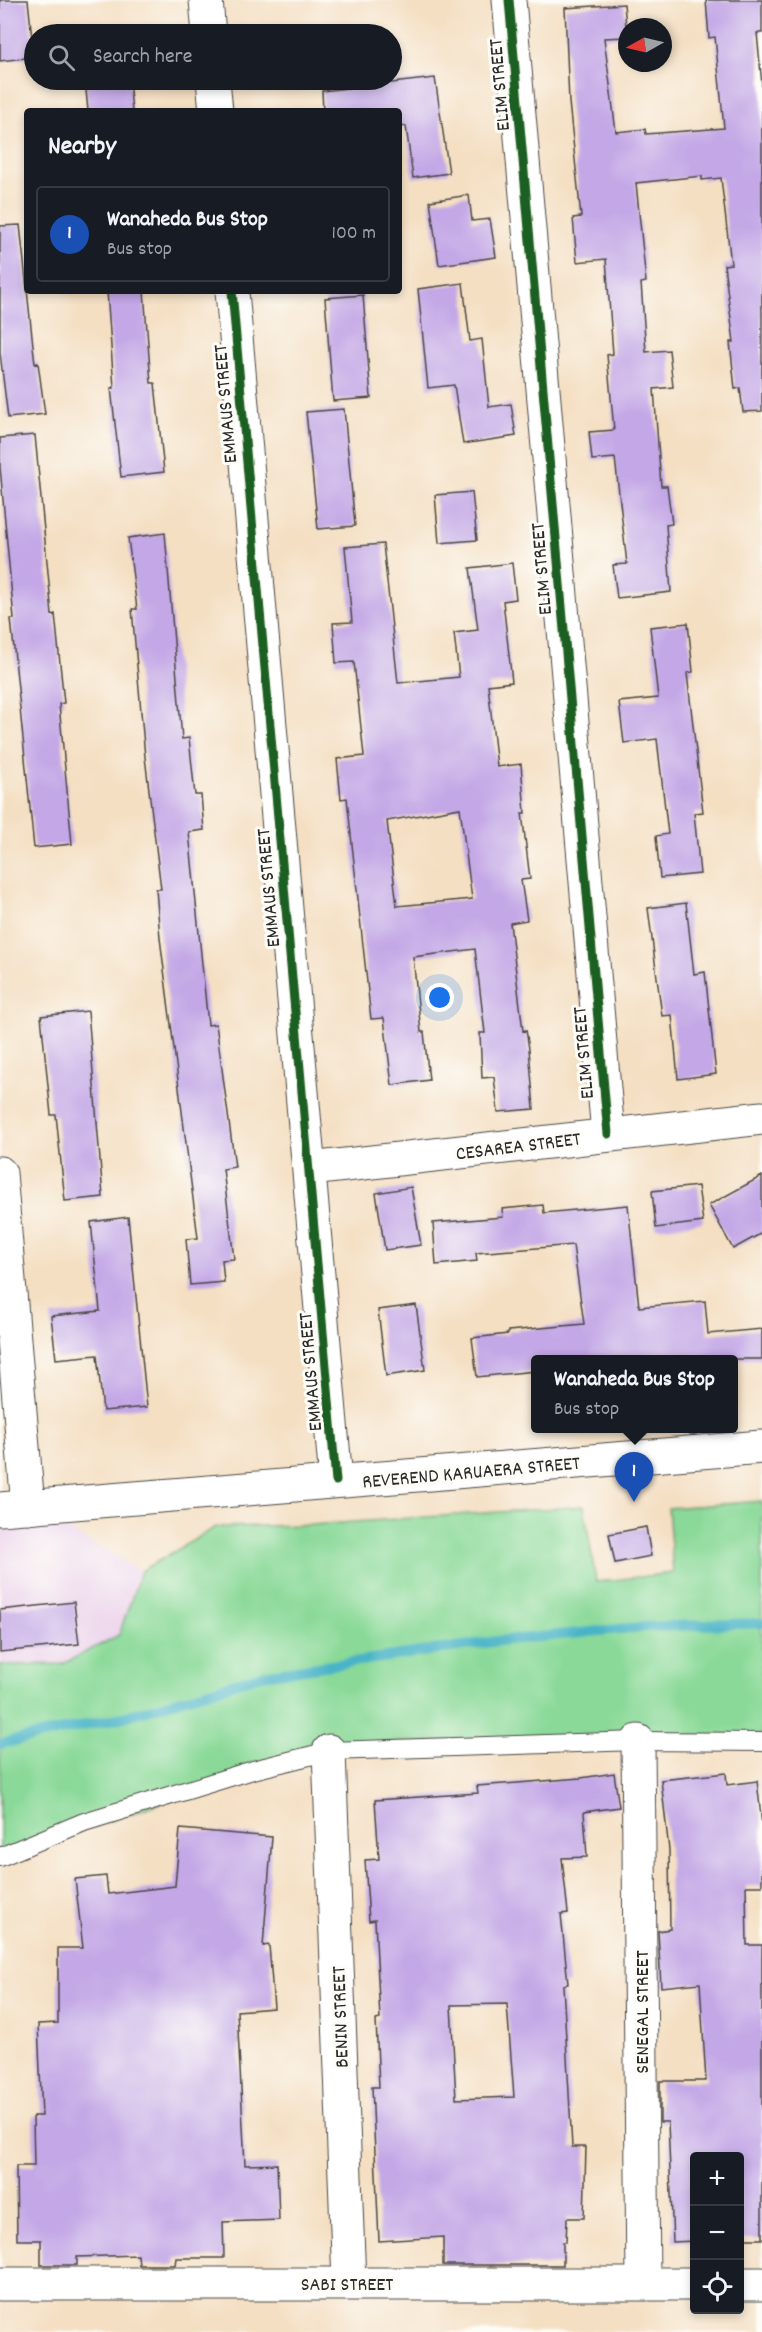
<!DOCTYPE html>
<meta charset="utf-8">
<style>
body{margin:0;font-family:Dekko,sans-serif;background:#20242c;color:#f1f3f6}
.controls{position:absolute;right:18px;bottom:18px;display:grid;overflow:hidden;border-radius:6px;box-shadow:0 3px 9px #0003}
.controls button{width:54px;height:54px;display:grid;place-items:center;padding:0;border:0;border-bottom:2px solid #363941;background:#171b24;color:#f1f3f6;font:30px sans-serif}
.compass{position:absolute;left:618px;top:18px;width:54px;height:54px;border-radius:50%;background:#171b24;box-shadow:0 3px 9px #0003;rotate:262deg}
.you{position:absolute;left:440px;top:998px;width:21px;height:21px;margin:-15px;border:4px solid #fff;border-radius:50%;background:#1a73e8;box-shadow:0 0 0 9px #1a73e833}
.badge{display:grid;place-items:center;width:39px;height:39px;border-radius:50%;background:#1a73e8;color:#fff;font-size:20px;font-weight:700}
.pin{position:absolute;translate:-50% -50px;filter:drop-shadow(0 2px 3px #0008)}
.pin::after{content:'';position:absolute;top:32px;width:21px;height:18px;background:inherit;clip-path:polygon(0 0,100% 0,50% 100%)}
.popup{position:absolute;left:531px;top:1355px;width:207px;height:78px;box-sizing:border-box;display:grid;place-content:center;border-radius:6px;background:#171b24;filter:drop-shadow(0 2px 4px #0005);font-size:20px;white-space:nowrap;color:#9ea1a6}
.popup b{font-size:22px;color:#f1f3f6}
.popup::after{content:'';position:absolute;left:50%;top:100%;margin-left:-12px;border:12px solid transparent;border-top-color:#171b24}
.list{margin:0;padding:0;list-style:none}
h2{display:flex;justify-content:space-between;align-items:center;height:78px;margin:0;padding:0 24px;font-size:26px}
h2 small{font-size:20px;font-weight:400;color:#9ea1a6}
.list li{display:grid;grid-template-columns:39px 1fr auto;gap:18px;align-items:center;box-sizing:border-box;height:96px;margin:0 12px 12px;padding:0 12px;border:2px solid #363941;border-radius:6px}
.list b{display:block;font-size:22px;white-space:nowrap}
.list p{margin:0;font-size:20px;white-space:nowrap;color:#9ea1a6}
.list em{font-size:20px;font-style:normal;color:#9ea1a6}
.icon{flex:none;width:33px;height:33px;fill:none;stroke:currentColor;stroke-width:2;stroke-linecap:round;stroke-linejoin:round}
.map{position:relative;flex:none;width:762px;height:2332px;overflow:hidden}
.search{position:absolute;background:#171b24;box-shadow:0 3px 9px #0003;left:24px;top:24px;width:378px;height:66px;display:flex;align-items:center;gap:15px;box-sizing:border-box;padding:0 21px;border-radius:33px;color:#9ea1a6;font-size:22px}
.panel{position:absolute;background:#171b24;box-shadow:0 3px 9px #0003;left:24px;top:108px;width:378px;height:186px;border-radius:6px}
.map>svg:first-child{display:block}
</style>
<div class="map">
<svg width="762" height="2332" viewBox="0 0 762 2332">
<rect width="100%" height="100%" fill="#fdfcf7"/>
<filter id="ink" filterUnits="userSpaceOnUse"><feTurbulence type="fractalNoise" baseFrequency=".0167" numOctaves="2"/><feDisplacementMap in="SourceGraphic" scale="12" xChannelSelector="R" yChannelSelector="G"/><feConvolveMatrix kernelMatrix="1 2 1 2 8 2 1 2 1" color-interpolation-filters="sRGB"/></filter>
<filter id="wash" filterUnits="userSpaceOnUse"><feTurbulence type="fractalNoise" baseFrequency=".008" numOctaves="4" result="noise"/><feDisplacementMap in="SourceGraphic" scale="24" xChannelSelector="R" yChannelSelector="G"/><feGaussianBlur stdDeviation="1.35" result="paint"/><feColorMatrix in="noise" values="0 0 0 0 0 0 0 0 0 0 0 0 0 0 0 0 0 1.4 0 .05"/><feComposite in="paint" operator="in"/></filter>
<g filter="url(#wash)">
<rect width="100%" height="100%" fill="#f4dfc3"/>
<!-- built -->
<path fill="#ebd1eb" d="M28,1507L141,1571L119,1635L63,1664L0,1665V1509Z"/>
<!-- green -->
<path fill="#8ad998" stroke="#5a8262" stroke-width="1.5" d="M762,1501V1735L327,1744L0,1860V1665L63,1664L119,1635L141,1571L216,1527L311,1525L584,1506L596,1582L673,1573L668,1508Z"/>
<g fill="none" stroke-linecap="round" stroke-linejoin="round">
<!-- stream -->
<path stroke="#4ab4c7" stroke-width="10" d="M0,1744L123,1717L262,1675L498,1641L641,1627L762,1623"/>
</g>
<g id="blocks">
<!-- building -->
<path fill="#c3a7e6" fill-rule="evenodd" d="M0,0H28L34,57L0,61Z
M706,0H762V33H757L762,85V411L743,412L740,388L735,389L730,342H734L724,265L731,264L721,178L702,180V176L636,183L646,282L641,283L646,352L669,350L673,387L654,389L661,486H667L672,524L666,525L671,592L617,598L613,565L627,564L615,458L592,460L589,432L614,430L607,355L613,354L606,259L577,262L573,218L581,217L569,102L565,8L624,4L627,37L604,38L616,132L645,129L646,134L724,128L715,37L709,38Z
M435,78L449,173L413,178L406,126L400,127L399,111H323L322,91Z
M85,80H129L132,111H88Z
M469,195L472,221L490,219L496,257L439,265L430,201Z
M20,225L35,364L38,363L45,414L8,418L0,353V226Z
M463,283L470,341L482,339L489,407L511,404L516,436L463,444L454,385L428,388L418,289Z
M107,291H144L151,383H155L164,472L121,477L111,388H114Z
M363,295L371,398L333,401L325,298Z
M344,409L355,526L318,529L306,412Z
M35,435L52,615L55,614L64,703L59,704L72,844L34,848L11,619H14L0,467V438Z
M472,492L477,540L439,543L435,495Z
M165,533L182,739L189,738L195,795H201L204,830L189,832L208,1025L216,1024L235,1167L223,1169L234,1259L222,1260L224,1282L190,1285L186,1239L198,1238L160,938L156,889H161L145,757L132,609H137L128,538Z
M383,544L398,683L459,677L454,633L478,630L470,568L512,563L516,599L503,601L512,682L488,685L497,767L521,764L525,813H522L530,879L521,880L527,920L510,923L523,1031L526,1030L529,1049L534,1109L498,1112L494,1077L482,1078L480,1033H485L475,949L413,957L421,1032H424L429,1080L392,1085L384,1018L371,1019L347,798L341,799L337,759L364,756L354,662L336,663L333,623L352,622L345,547ZM460,808L472,899L397,906L387,821Z
M688,623L693,672L687,673L703,812L694,813L700,874L660,878L656,836L668,834L657,739L624,743L619,702L658,698L650,627Z
M686,903L694,974L705,972L716,1074L678,1079L672,1015L662,1016L648,908Z
M88,1011L103,1197L65,1201L56,1115H51L41,1016Z
M762,1176V1233L733,1249L709,1205Z
M698,1186L703,1222L656,1228L652,1191Z
M411,1187L421,1245L385,1250L376,1193Z
M543,1205L544,1213L628,1205L639,1307L705,1301L708,1334L762,1329V1359H535V1371L477,1377L472,1338L508,1334V1331L584,1324L573,1245L476,1253L477,1261L436,1265L433,1223L503,1217L502,1209Z
M128,1217L147,1407L103,1411L97,1355L56,1359L51,1316L100,1311L91,1222Z
M416,1305L425,1370L386,1376L378,1310Z
M646,1527L651,1556L615,1563L609,1534Z
M74,1602L79,1644L0,1652V1610Z
M614,1773L619,1807L584,1812L587,1857L562,1858L568,1913L561,1914L568,1984L563,1985L572,2147H586L584,2218H567L566,2242H563V2265H443V2237L379,2241L372,2087H379L376,2020L380,2019L375,1920L369,1921L365,1860L379,1859L375,1800L478,1793L477,1786L581,1778ZM507,2004L514,2097L456,2099L451,2005Z
M726,1773L727,1785L757,1781L762,1825V1886H746L747,1945H762V2239H740V2157H694V2241L673,2242L668,2122H660V2081H706L700,1983L661,1987L658,1931L670,1929L669,1850L661,1780Z
M180,1829L272,1837L263,1946L269,1945L274,2008L237,2011L245,2165L277,2164L279,2220L223,2222L224,2258H176L175,2265H139L138,2255L77,2257V2265H41V2240H17L16,2166H34L33,2116H42L38,2024L58,2023V1948H83L75,1879L106,1876L108,1894L175,1886Z"/>
</g>
</g>
<g filter="url(#ink)">
<use href="#blocks" fill-opacity="0" stroke="#494642" stroke-width="1.5"/>
<g fill="none" stroke-linecap="round" stroke-linejoin="round">
<defs>
<path id="service" d="M0,1857L84,1822L253,1770L329,1751L638,1741L762,1742"/>
<path id="minor" d="M206,0L209,34
M509,0L608,1134
M213,80L216,111
M232,291L336,1481
M310,1169L762,1118
M0,1173L28,1507
M638,1741L643,2284
M329,1751L349,2283
M0,2284H694
M740,2284H762"/>
<path id="tertiary" d="M0,1509L762,1447"/>
</defs>
<!-- service casing -->
<use href="#service" stroke="#494642" stroke-width="20"/>
<!-- minor casing -->
<use href="#minor" stroke="#494642" stroke-width="35"/>
<!-- tertiary casing -->
<use href="#tertiary" stroke="#494642" stroke-width="35"/>
<!-- service -->
<use href="#service" stroke="#fff" stroke-width="18"/>
<!-- minor -->
<use href="#minor" stroke="#fff" stroke-width="33"/>
<!-- tertiary -->
<use href="#tertiary" stroke="#fff" stroke-width="33"/>
<defs>
<path id="cycleway" d="M509,0L608,1134
M232,291L336,1481"/>
</defs>
<!-- cycleway casing -->
<use href="#cycleway" stroke="#fdfcf7" stroke-width="13"/>
<!-- cycleway -->
<use href="#cycleway" stroke="#1b5e20" stroke-width="9"/>
</g>
</g>
<g text-anchor="middle" stroke-width="6" stroke-linejoin="round" paint-order="stroke">
<!-- street labels -->
<g font-size="20" fill="#2b2b2b" stroke="#fdfcf7">
<text transform="translate(498 85) rotate(-95)" y="7">ELIM STREET</text>
<text transform="translate(224 404) rotate(-95)" y="7">EMMAUS STREET</text>
<text transform="translate(540 569) rotate(-95)" y="7">ELIM STREET</text>
<text transform="translate(267 888) rotate(-95)" y="7">EMMAUS STREET</text>
<text transform="translate(582 1053) rotate(-95)" y="7">ELIM STREET</text>
<text transform="translate(518 1145) rotate(-7)" y="7">CESAREA STREET</text>
<text transform="translate(309 1372) rotate(-95)" y="7">EMMAUS STREET</text>
<text transform="translate(471 1471) rotate(-5)" y="7">REVEREND KARUAERA STREET</text>
<text transform="translate(641 2012) rotate(-90)" y="7">SENEGAL STREET</text>
<text transform="translate(339 2017) rotate(-92)" y="7">BENIN STREET</text>
<text x="347" y="2290">SABI STREET</text>
</g>
</g>
</svg>
<div class="controls">
<button>+</button>
<button>−</button>
<button><svg class="icon" aria-label="locate" viewBox="0 0 24 24"><circle cx="12" cy="12" r="6"/><path d="M12 2v4M12 18v4M2 12h4M18 12h4"/></svg></button>
</div>
<svg class="compass" viewBox="-18 -18 36 36"><path d="M0-13l5 13h-10z" fill="#e53935"/><path d="M0 13l5-13h-10z" fill="#9ea1a6"/></svg>
<div class="you"></div>
<div class="pin badge" style="left:634px;top:1502px;background:#1a4fb4">1</div>
<div class="popup"><b>Wanaheda Bus Stop</b>Bus stop</div>
<div class="search"><svg class="icon" aria-label="search" viewBox="0 0 24 24"><circle cx="10" cy="10" r="6"/><path d="M15 15l6 6"/></svg>Search here</div>
<section class="panel">
<h2>Nearby<small></small></h2>
<ul class="list">
<li><span class="badge" style="background:#1a4fb4">1</span><div><b>Wanaheda Bus Stop</b><p>Bus stop</p></div><em>100 m</em></li>
</ul>
</section>
</div>
